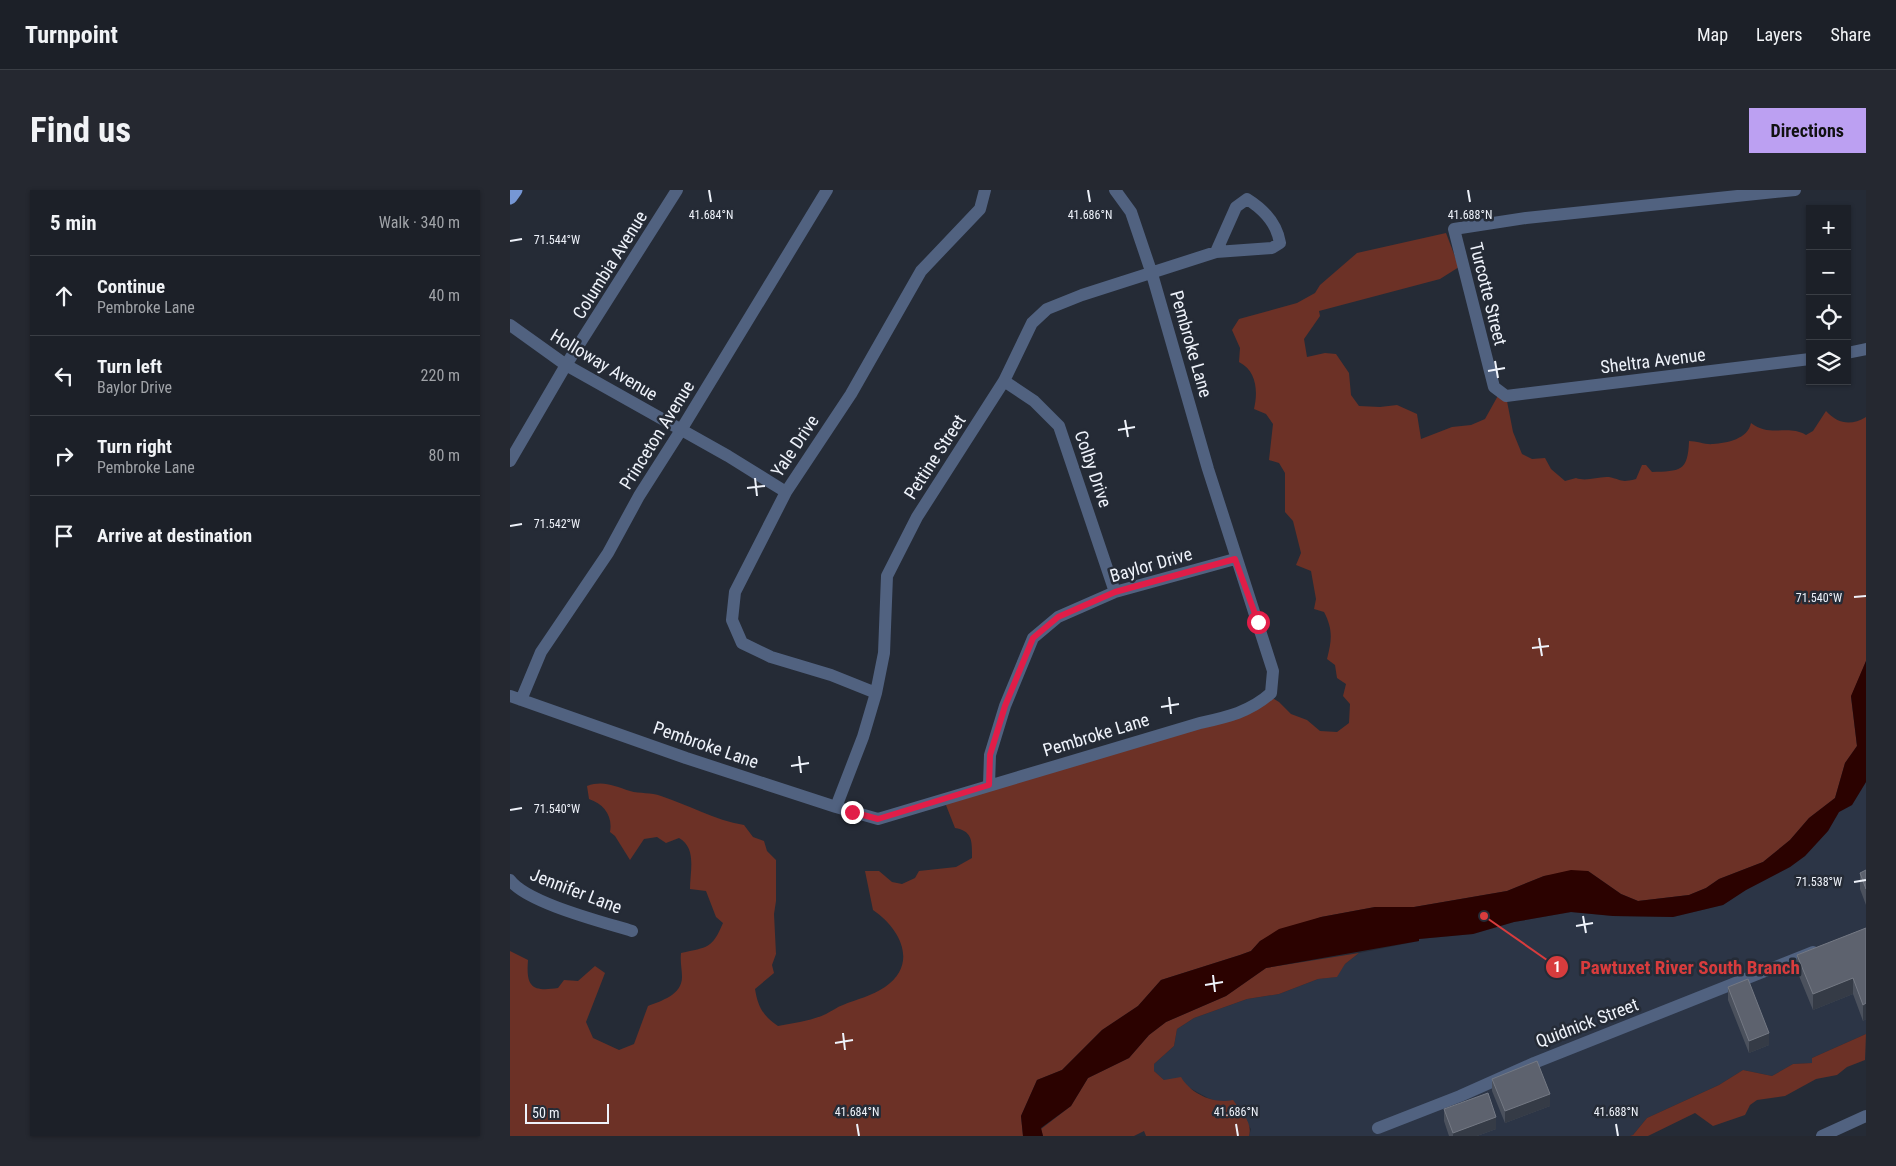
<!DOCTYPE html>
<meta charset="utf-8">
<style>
body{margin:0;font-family:"Roboto Condensed",sans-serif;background:#252830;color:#f1f3f6}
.controls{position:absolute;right:15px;top:15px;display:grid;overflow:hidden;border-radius:0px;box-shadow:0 1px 4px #0004}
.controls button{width:45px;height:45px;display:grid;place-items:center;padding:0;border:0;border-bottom:1px solid #3a3e45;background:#1c2028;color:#f1f3f6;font:25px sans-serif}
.scale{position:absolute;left:15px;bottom:12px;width:84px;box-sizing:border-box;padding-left:5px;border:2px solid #eef2fa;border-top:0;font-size:14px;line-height:18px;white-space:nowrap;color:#eef2fa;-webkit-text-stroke:4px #252b36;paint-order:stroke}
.stop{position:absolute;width:15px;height:15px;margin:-11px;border:4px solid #e11d48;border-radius:50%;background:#fff}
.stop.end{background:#e11d48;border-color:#fff;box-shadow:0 1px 5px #0008}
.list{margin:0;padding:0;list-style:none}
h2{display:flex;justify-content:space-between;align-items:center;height:65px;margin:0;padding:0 20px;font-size:21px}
h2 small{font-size:16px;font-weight:400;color:#a0a3a8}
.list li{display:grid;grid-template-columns:32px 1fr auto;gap:15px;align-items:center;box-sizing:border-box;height:80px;padding:0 20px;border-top:1px solid #3a3e45}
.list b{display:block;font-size:19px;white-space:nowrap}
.list p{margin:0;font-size:16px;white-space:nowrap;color:#a0a3a8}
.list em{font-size:16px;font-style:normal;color:#a0a3a8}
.icon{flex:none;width:28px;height:28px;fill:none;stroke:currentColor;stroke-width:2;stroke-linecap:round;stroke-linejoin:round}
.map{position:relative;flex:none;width:1356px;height:946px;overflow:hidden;border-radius:0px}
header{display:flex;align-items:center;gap:30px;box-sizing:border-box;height:70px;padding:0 25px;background:#1c2028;border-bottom:1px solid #3a3e45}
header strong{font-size:24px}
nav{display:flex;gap:28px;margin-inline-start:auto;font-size:18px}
.intro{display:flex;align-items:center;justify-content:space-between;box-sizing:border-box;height:120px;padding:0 30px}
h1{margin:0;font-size:35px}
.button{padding:12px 22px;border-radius:0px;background:#bca0f2;color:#111;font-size:18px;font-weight:700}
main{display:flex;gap:30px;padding:0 30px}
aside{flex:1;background:#1c2028;border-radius:0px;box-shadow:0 1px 4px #0004}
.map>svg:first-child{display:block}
</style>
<header>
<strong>Turnpoint</strong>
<nav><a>Map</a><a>Layers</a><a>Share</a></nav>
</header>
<div class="intro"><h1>Find us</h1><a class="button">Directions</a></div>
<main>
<aside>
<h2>5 min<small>Walk · 340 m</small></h2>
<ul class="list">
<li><svg class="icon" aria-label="ahead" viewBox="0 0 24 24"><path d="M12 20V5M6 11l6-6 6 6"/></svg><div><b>Continue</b><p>Pembroke Lane</p></div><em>40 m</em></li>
<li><svg class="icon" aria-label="left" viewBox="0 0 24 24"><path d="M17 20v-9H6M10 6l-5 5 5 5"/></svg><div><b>Turn left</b><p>Baylor Drive</p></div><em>220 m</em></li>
<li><svg class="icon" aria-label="right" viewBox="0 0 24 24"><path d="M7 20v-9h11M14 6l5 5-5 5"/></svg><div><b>Turn right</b><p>Pembroke Lane</p></div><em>80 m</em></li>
<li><svg class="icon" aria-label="arrive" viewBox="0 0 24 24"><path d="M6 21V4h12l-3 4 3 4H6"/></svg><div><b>Arrive at destination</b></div></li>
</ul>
</aside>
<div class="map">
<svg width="1356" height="946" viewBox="0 0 1356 946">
<rect width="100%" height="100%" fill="#252b36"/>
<!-- built -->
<path fill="#2c3546" d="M1356,592V844L1302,868V873L1283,874L1262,886L1233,880L1209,895L1137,928L1123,945L1120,946H739L741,939L723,911L712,913L698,908L676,896L654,890L644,881V874L664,856L667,839L684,828L737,809L769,804L808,789L826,787L835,774L849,763L909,751V749L963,744L1004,732L1061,722L1103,726L1163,727L1213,715L1236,700L1280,677L1295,666L1318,641L1329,622L1342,615Z"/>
<!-- green -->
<path fill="#6c3126" d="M936,43L949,77L930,89L809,121L810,126L794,149L797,167L815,163L826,164L839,183L841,205L849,216L870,217L887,215L907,224L911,249L942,237L961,235L975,229L990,202L996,206L1003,242L1012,264L1022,269L1035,268L1041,279L1055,291L1066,288C1077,292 1088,286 1099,287C1113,290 1110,293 1126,289L1132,275H1136L1142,282C1170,281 1178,282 1179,251C1187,251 1196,255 1203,254C1217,253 1238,249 1241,233C1261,248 1277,234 1296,245L1303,241L1316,221C1328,234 1341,236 1356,227V471L1341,507L1347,556L1335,573L1325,608L1299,628L1280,650L1253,672L1209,689L1196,698L1179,705L1128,711L1111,704L1078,681L1034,686L997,701L904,717H865L811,727L750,751L741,761L730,765L651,790L628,816L592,840L552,880L527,890L511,926L513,946H0V761L18,770C16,796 21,802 48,798L54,790L68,791L85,776L95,783L76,832L83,848L109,860L124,854L138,816C151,811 172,805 172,787C172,779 170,772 171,763C198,757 202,759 213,733L206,727L196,701L180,699C180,681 187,658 169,648L156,653L147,647L134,649L120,670L105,646L100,642C103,626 94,614 79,609L77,596C93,590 104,596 120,601C130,604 141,602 151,606C179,615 204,630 234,635L243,647L254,651L257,661L266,670V711L264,724L266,764L262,775L264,783L245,799C248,817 253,826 268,836C284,833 301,831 316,824C322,821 327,817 333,815C347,809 362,806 375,797C409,774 390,738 363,720L355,681H369L382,692L392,694L405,688L409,681L446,677L462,668C462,652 463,641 445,638L434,610L691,531L759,506L769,512L781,524L797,530L810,541L827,542L839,533L840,514L833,506L836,494L827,488L825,475L817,469C822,450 823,439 814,422L804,419L806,409L801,381L786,375L791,363L783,331L775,322V283L769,273L759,270L763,234L756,224L744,219C748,202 747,181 729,172L730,158L722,140L729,129L787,113L805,103L810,95L847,63Z
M849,763L835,774L827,787L808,789L769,804L737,809L684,828L667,839L664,856L644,874V881L654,890L671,887C681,904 703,914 723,910C731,922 743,932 739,946H636L634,941L624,946H533L531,939L561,916L578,888L619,868L639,845L656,832L716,806L756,778Z
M1356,844L1355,870L1337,877L1327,885L1306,889L1275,906L1247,910L1240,915L1235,925L1203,936L1185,923L1138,946H1120L1123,945L1137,928L1209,895L1233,880L1262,886L1283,874L1302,873V868Z"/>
<!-- water -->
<path fill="#2b0200" d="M1356,471V592L1342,615L1329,622L1318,641L1295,666L1280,677L1236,700L1213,715L1163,727L1103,726L1061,722L1004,732L963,744L909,749V751L756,778L716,806L656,832L639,845L619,868L578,888L561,916L531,938L533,946H513L511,926L527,890L552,880L592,840L628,816L651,790L730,765L741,761L750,751L769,739L811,727L865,717H904L997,701L1034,686L1061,680L1078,681L1111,704L1128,711L1179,705L1196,698L1209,689L1253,672L1280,650L1299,628L1325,608L1335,573L1347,556L1341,506Z"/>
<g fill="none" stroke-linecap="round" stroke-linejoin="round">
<!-- minor -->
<path stroke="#516280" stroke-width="12" d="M1285,0L1016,28L944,39L984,197L996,206L1300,169
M737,9C753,19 767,34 770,53L762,58L706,62L726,17Z
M0,135L56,175L218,266L276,302
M1337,163L1356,159
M494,191L524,211L549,236L605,402
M0,271L56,175L167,0
M366,503L321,485L261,467L232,453L222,430L225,402L276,302L341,204L411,81L470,19L475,0
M0,506L176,568L326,617L368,629L690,533C717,527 740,522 761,503L763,481L698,279L642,84L621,22L605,0
M11,510L31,462L98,363L129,306L171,240L317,0
M479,595L480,565L495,516L523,448L548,427L605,402L725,369
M326,617L353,547L366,503L374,463L377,386L407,327L494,191L522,133L537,119L572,105L706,62
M0,690C17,713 93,732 122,741
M868,938L950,906L1024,873L1303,762
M1312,946L1356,926"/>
<!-- major -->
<path stroke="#7697d5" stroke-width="15" d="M0,7L5,0"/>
</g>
<!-- wall -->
<path fill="#4b515d" d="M1356,680V715L1350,699V683Z
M1356,738V829L1353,831L1343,804L1303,820L1287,781V765Z
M1218,797L1259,855L1239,863L1218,810Z
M982,889L1040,916L995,933L982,901Z
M934,919L986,939L967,946H939L934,931Z"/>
<!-- shaded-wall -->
<path fill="#353b46" d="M1343,788V804L1303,820V804Z
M1356,813V829L1353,831V815Z
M1259,843V855L1239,863V851Z
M1040,904V916L995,933V921Z
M986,927V939L967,946H943V943Z"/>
<!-- building -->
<path fill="#5d626e" stroke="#747984" d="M1356,680V699L1350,683Z
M1356,738V813L1353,815L1343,788L1303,804L1287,765Z
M1238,789L1259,843L1239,851L1218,797Z
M1027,871L1040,904L995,921L982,889Z
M978,903L986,927L943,943L934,919Z"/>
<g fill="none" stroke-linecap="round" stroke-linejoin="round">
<!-- route -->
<path stroke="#e11d48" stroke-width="6" d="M342,622L368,629L479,595L480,565L495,516L523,448L548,427L605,402L725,369L748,432"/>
</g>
<!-- ticks -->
<path fill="none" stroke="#eef2fa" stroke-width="2" d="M199,0L201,12M578,0L580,12M958,0L960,12M0,51L12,49M985,171L988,188M978,181L995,178M615,230L618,247M608,240L625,237M245,288L247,306M237,298L255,296M0,336L12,334M1344,407L1356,406M1029,448L1032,466M1022,458L1039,456M659,507L661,524M651,517L669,514M289,566L291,583M281,576L299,573M0,620L12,618M1344,692L1356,690M1073,726L1076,743M1066,736L1083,733M703,785L705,802M695,795L713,792M333,843L335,860M325,853L343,850M347,934L349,946M726,934L728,946M1106,934L1108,946"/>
<g text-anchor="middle" stroke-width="5" stroke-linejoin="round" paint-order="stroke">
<!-- street labels -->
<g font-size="18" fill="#eef2fa" stroke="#252b36">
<text transform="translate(100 75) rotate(-58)" y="6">Columbia Avenue</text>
<text transform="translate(978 104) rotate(76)" y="6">Turcotte Street</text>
<text transform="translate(681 154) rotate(74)" y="6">Pembroke Lane</text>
<text transform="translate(1143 171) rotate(-7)" y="6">Sheltra Avenue</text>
<text transform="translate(94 175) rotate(31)" y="6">Holloway Avenue</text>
<text transform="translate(147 245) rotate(-58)" y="6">Princeton Avenue</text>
<text transform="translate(285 256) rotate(-56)" y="6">Yale Drive</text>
<text transform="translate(425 267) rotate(-57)" y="6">Pettine Street</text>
<text transform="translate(583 279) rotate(71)" y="6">Colby Drive</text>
<text transform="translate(641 375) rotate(-16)" y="6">Baylor Drive</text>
<text transform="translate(586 545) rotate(-17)" y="6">Pembroke Lane</text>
<text transform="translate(196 555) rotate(19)" y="6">Pembroke Lane</text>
<text transform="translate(66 701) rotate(21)" y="6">Jennifer Lane</text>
<text transform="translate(1077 833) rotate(-21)" y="6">Quidnick Street</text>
</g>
</g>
<g font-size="12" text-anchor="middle" fill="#eef2fa" stroke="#252b36" stroke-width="5" stroke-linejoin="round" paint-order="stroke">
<text x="201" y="29">41.684°N</text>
<text x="580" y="29">41.686°N</text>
<text x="960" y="29">41.688°N</text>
<text x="47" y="54">71.544°W</text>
<text x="47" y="338">71.542°W</text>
<text x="1309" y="412">71.540°W</text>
<text x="47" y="623">71.540°W</text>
<text x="1309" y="696">71.538°W</text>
<text x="347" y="926">41.684°N</text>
<text x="726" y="926">41.686°N</text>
<text x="1106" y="926">41.688°N</text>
</g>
<!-- callouts -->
<path fill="none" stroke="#d83c3d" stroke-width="2" d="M974 726L1047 777"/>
<g fill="#d83c3d" stroke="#252b36" stroke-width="2">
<circle cx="974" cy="726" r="5"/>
<circle cx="1047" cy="777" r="12"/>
</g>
<g font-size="15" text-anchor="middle" font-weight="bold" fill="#fff">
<text x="1047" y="782">1</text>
</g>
<g font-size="19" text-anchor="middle" font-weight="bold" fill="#d83c3d" stroke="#252b36" stroke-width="5" stroke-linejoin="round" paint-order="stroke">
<text x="1180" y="784">Pawtuxet River South Branch</text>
</g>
</svg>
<div class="controls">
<button>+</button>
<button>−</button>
<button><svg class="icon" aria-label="locate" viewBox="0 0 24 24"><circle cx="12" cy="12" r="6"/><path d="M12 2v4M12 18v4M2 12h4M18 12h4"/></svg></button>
<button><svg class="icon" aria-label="layers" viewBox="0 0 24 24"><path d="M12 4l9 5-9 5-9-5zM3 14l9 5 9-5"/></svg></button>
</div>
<div class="scale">50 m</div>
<div class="stop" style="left:748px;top:432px"></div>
<div class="stop end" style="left:342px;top:622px"></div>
</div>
</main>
